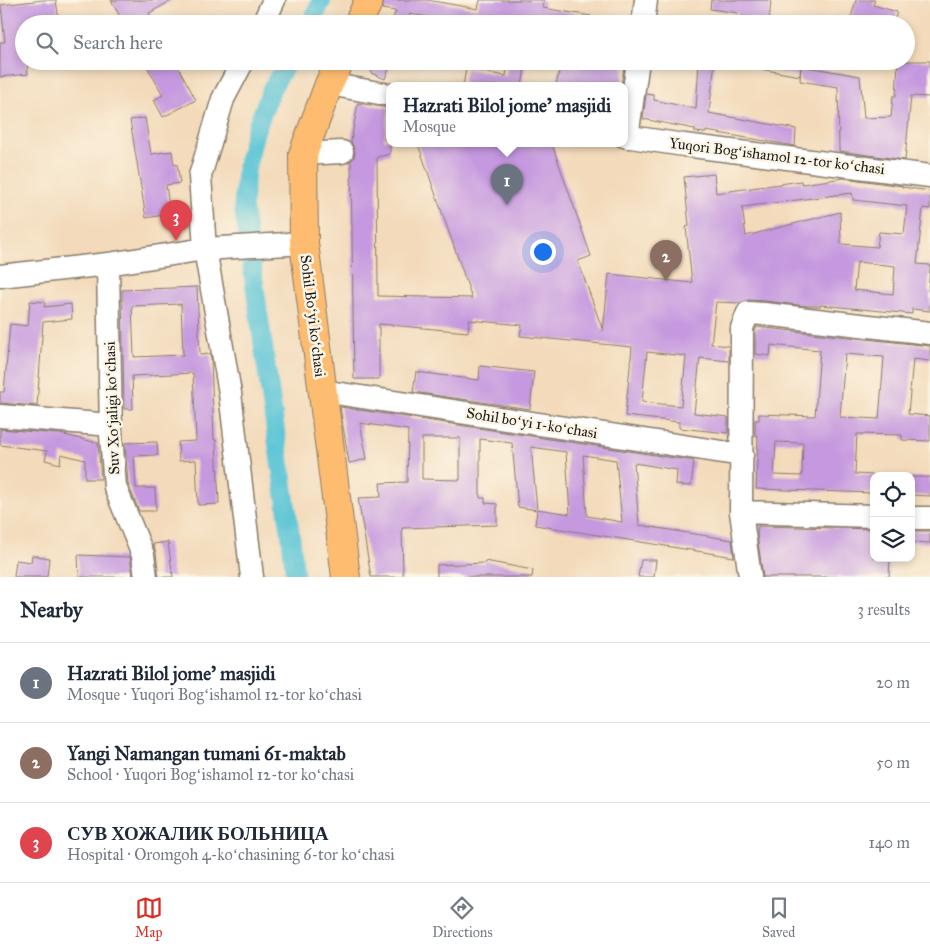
<!DOCTYPE html>
<meta charset="utf-8">
<style>
body{margin:0;font-family:"IM FELL Great Primer",serif;background:#f6f6f7;color:#1f2937}
.controls{position:absolute;right:15px;bottom:15px;display:grid;overflow:hidden;border-radius:10px;box-shadow:0 2px 8px #0003}
.controls button{width:45px;height:45px;display:grid;place-items:center;padding:0;border:0;border-bottom:1px solid #e0e1e3;background:#fff;color:#1f2937;font:25px sans-serif}
.you{position:absolute;left:542px;top:251px;width:18px;height:18px;margin:-12px;border:4px solid #fff;border-radius:50%;background:#1a73e8;box-shadow:0 0 0 8px #1a73e833}
.badge{display:grid;place-items:center;width:32px;height:32px;border-radius:50%;background:#d93025;color:#fff;font-size:16px;font-weight:700}
.pin{position:absolute;translate:-50% -41px;filter:drop-shadow(0 1px 2px #0008)}
.pin::after{content:'';position:absolute;top:26px;width:18px;height:15px;background:inherit;clip-path:polygon(0 0,100% 0,50% 100%)}
.popup{position:absolute;left:386px;top:82px;width:242px;height:65px;box-sizing:border-box;display:grid;place-content:center;border-radius:10px;background:#fff;filter:drop-shadow(0 1px 4px #0005);font-size:16px;white-space:nowrap;color:#747a83}
.popup b{font-size:19px;color:#1f2937}
.popup::after{content:'';position:absolute;left:50%;top:100%;margin-left:-10px;border:10px solid transparent;border-top-color:#fff}
.list{margin:0;padding:0;list-style:none}
h2{display:flex;justify-content:space-between;align-items:center;height:65px;margin:0;padding:0 20px;font-size:21px}
h2 small{font-size:16px;font-weight:400;color:#747a83}
.list li{display:grid;grid-template-columns:32px 1fr auto;gap:15px;align-items:center;box-sizing:border-box;height:80px;padding:0 20px;border-top:1px solid #e0e1e3}
.list b{display:block;font-size:19px;white-space:nowrap}
.list p{margin:0;font-size:16px;white-space:nowrap;color:#747a83}
.list em{font-size:16px;font-style:normal;color:#747a83}
.icon{flex:none;width:28px;height:28px;fill:none;stroke:currentColor;stroke-width:2;stroke-linecap:round;stroke-linejoin:round}
.map{position:relative;flex:none;width:930px;height:577px;overflow:hidden}
.search{position:absolute;background:#fff;box-shadow:0 2px 8px #0003;left:15px;right:15px;top:15px;height:55px;display:flex;align-items:center;gap:12px;box-sizing:border-box;padding:0 18px;border-radius:28px;color:#747a83;font-size:19px}
.sheet{height:305px;background:#fff}
nav{display:flex;justify-content:space-around;align-items:center;box-sizing:border-box;height:70px;border-top:1px solid #e0e1e3;background:#fff;font-size:14px;color:#747a83}
nav a{display:grid;justify-items:center;gap:2px}
nav .on{color:#d93025}
.map>svg:first-child{display:block}
</style>
<div class="map">
<svg width="930" height="577" viewBox="0 0 930 577">
<rect width="100%" height="100%" fill="#fcf5e5"/>
<filter id="ink" filterUnits="userSpaceOnUse"><feTurbulence type="fractalNoise" baseFrequency=".02" numOctaves="2"/><feDisplacementMap in="SourceGraphic" scale="10" xChannelSelector="R" yChannelSelector="G"/><feConvolveMatrix kernelMatrix="1 2 1 2 8 2 1 2 1" color-interpolation-filters="sRGB"/></filter>
<filter id="wash" filterUnits="userSpaceOnUse"><feTurbulence type="fractalNoise" baseFrequency=".0096" numOctaves="4" result="noise"/><feDisplacementMap in="SourceGraphic" scale="20" xChannelSelector="R" yChannelSelector="G"/><feGaussianBlur stdDeviation="1.12" result="paint"/><feColorMatrix in="noise" values="0 0 0 0 0 0 0 0 0 0 0 0 0 0 0 0 0 1.4 0 .05"/><feComposite in="paint" operator="in"/></filter>
<g filter="url(#wash)">
<rect width="100%" height="100%" fill="#f3daba"/>
<g fill="none" stroke-linecap="round" stroke-linejoin="round">
<!-- canal -->
<path stroke="#5ac4d6" stroke-width="19" d="M310,24L316,13L322,0
M288,61L272,88L255,132L246,170L243,205L291,538L295,577"/>
</g>
<g id="blocks">
<!-- building -->
<path fill="#c598df" fill-rule="evenodd" d="M43,0H56L59,21L24,24V61H27L28,74L0,77V42H5L1,5Z
M111,0H173L149,13L155,24H124Z
M384,0H427L478,9L480,0H544L543,8L591,16V24H469L410,14L406,23L393,18L396,11L382,9Z
M711,0H771L769,24H755L756,19L737,17L738,13L710,9Z
M856,0H875L873,5L897,12L893,24H849Z
M144,61H175L196,100L163,117L154,100L163,95Z
M376,61H392L385,79L371,73Z
M508,61H526L522,86H463L466,69L506,76Z
M561,61H625L621,86H556Z
M699,61H715L709,113L796,129L795,146L706,131V133L695,132V129L643,119L646,94L654,95V100L696,109Z
M761,61H801L800,76L760,69Z
M898,61H930V97L911,96L905,160L839,151L838,87L800,81L801,66L860,76L864,118L891,117L893,96H896Z
M358,103L389,108L384,140L390,139V154L377,157L378,296L472,298L418,144H552L591,256L578,261L603,331L609,274L692,283L686,227L689,226L684,177L714,174L716,193L801,181L802,184L844,178L902,186V187L930,191V209L923,208L917,264L930,265L928,291H930V311L912,309V314L821,305V306H806L765,301L749,300L740,303L716,302L711,344L729,346V361L700,358L694,413L728,417V433L679,428V422L625,416L632,347L520,336L522,325L469,320L468,332L379,324V379H354L351,161L354,158L355,152L351,141ZM852,193L853,200L907,206L904,234L879,232L877,247L841,244L840,212L746,236L742,207ZM857,262L895,266L893,294L854,290ZM647,352L686,356L681,406L642,402Z
M145,118L151,154L172,151L174,165L177,164L180,183L166,185L170,214L146,218L130,120Z
M197,287L200,355L210,354L211,358L214,440H216L219,504L198,505L196,460L179,461L178,442L196,441L193,373L132,376L133,409H124L122,290ZM181,304L183,355L134,357L132,306Z
M30,301L45,302L44,307L71,304L72,319L43,322L37,406L0,403V392H4L10,324L28,326Z
M757,327L930,346V361L913,359L908,414L930,416V441L902,440V435L857,434L855,474L874,475V493L756,489L758,436H755V420H759V414L815,416L820,350L771,345L770,356L755,354V331ZM845,354L884,357L879,419L840,417ZM776,442L803,443L802,476L774,475Z
M480,366L534,372L530,409L413,392L416,372L479,380Z
M340,407L694,461L691,486L676,485L677,470L634,463L639,525L732,540L734,557L535,525L537,510L518,507L512,443L480,439V498H485V503L497,504V525L402,528L403,577H371L358,498L381,497L380,483L407,482L408,430L360,423L367,459L349,463L344,432ZM422,438H460V480L422,479ZM531,447L566,452L570,514L537,509ZM583,455L616,460L622,522L587,516Z
M0,429L60,434L98,443L101,479H85V460L61,454L60,464L45,460L47,451L0,445Z
M157,442L158,455L134,456L136,488H155L156,511H139L128,484L125,443Z
M911,477H930V496L911,495Z
M758,526L874,529V558H890L889,577H763L757,535Z
M911,531H930V543L911,542Z
M168,542L173,577H159L156,553L153,544Z
M32,555L49,558L47,577H14L16,560L31,562Z
M78,555L130,557L133,577H79Z
M641,560H656L654,577H638Z
M485,561L533,570L532,577H437V565L485,563Z"/>
</g>
</g>
<g filter="url(#ink)">
<use href="#blocks" fill-opacity="0" stroke="#887b6b" stroke-width="1"/>
<g fill="none" stroke-linecap="round" stroke-linejoin="round">
<defs>
<path id="minor" d="M263,24L274,0
M643,24L646,0
M243,61L223,99L200,176L205,249L230,393L252,577
M329,84L390,95
M624,136L684,145L930,176
M627,137L638,61
M303,154L342,152
M108,264L111,435L115,487L143,555L146,577
M0,276L108,264L205,249L304,243
M322,391L742,455
M0,416L111,425
M741,512L874,516
M911,518H930
M750,577L741,512L742,328L748,313L764,314L930,333"/>
<path id="major" d="M358,24L369,0
M340,61L329,84L303,154L304,243L346,577"/>
</defs>
<!-- minor casing -->
<use href="#minor" stroke="#887b6b" stroke-width="25"/>
<!-- major casing -->
<use href="#major" stroke="#887b6b" stroke-width="30"/>
<!-- minor -->
<use href="#minor" stroke="#fff" stroke-width="22"/>
<!-- major -->
<use href="#major" stroke="#febc70" stroke-width="28"/>
</g>
</g>
<g text-anchor="middle" stroke-width="5" stroke-linejoin="round" paint-order="stroke">
<!-- street labels -->
<g font-size="15" fill="#1c1c1c" stroke="#fcf5e5">
<text transform="translate(777 156) rotate(7)" y="5">Yuqori Bogʻishamol 12-tor koʻchasi</text>
<text transform="translate(313 316) rotate(83)" y="5">Sohil Boʻyi koʻchasi</text>
<text transform="translate(112 408) rotate(-92)" y="5">Suv Xoʻjaligi koʻchasi</text>
<text transform="translate(532 423) rotate(9)" y="5">Sohil boʻyi 1-koʻchasi</text>
</g>
</g>
</svg>
<div class="controls">
<button><svg class="icon" aria-label="locate" viewBox="0 0 24 24"><circle cx="12" cy="12" r="6"/><path d="M12 2v4M12 18v4M2 12h4M18 12h4"/></svg></button>
<button><svg class="icon" aria-label="layers" viewBox="0 0 24 24"><path d="M12 4l9 5-9 5-9-5zM3 14l9 5 9-5"/></svg></button>
</div>
<div class="you"></div>
<div class="pin badge" style="left:507px;top:205px;background:#6b7280">1</div>
<div class="popup"><b>Hazrati Bilol jome’ masjidi</b>Mosque</div>
<div class="pin badge" style="left:666px;top:281px;background:#8d6e63">2</div>
<div class="pin badge" style="left:176px;top:241px;background:#e0444e">3</div>
<div class="search"><svg class="icon" aria-label="search" viewBox="0 0 24 24"><circle cx="10" cy="10" r="6"/><path d="M15 15l6 6"/></svg>Search here</div>
</div>
<section class="sheet">
<h2>Nearby<small>3 results</small></h2>
<ul class="list">
<li><span class="badge" style="background:#6b7280">1</span><div><b>Hazrati Bilol jome’ masjidi</b><p>Mosque · Yuqori Bogʻishamol 12-tor koʻchasi</p></div><em>20 m</em></li>
<li><span class="badge" style="background:#8d6e63">2</span><div><b>Yangi Namangan tumani 61-maktab</b><p>School · Yuqori Bogʻishamol 12-tor koʻchasi</p></div><em>50 m</em></li>
<li><span class="badge" style="background:#e0444e">3</span><div><b>СУВ ХОЖАЛИК БОЛЬНИЦА</b><p>Hospital · Oromgoh 4-koʻchasining 6-tor koʻchasi</p></div><em>140 m</em></li>
</ul>
</section>
<nav>
<a class="on"><svg class="icon" aria-label="map" viewBox="0 0 24 24"><path d="M3 6l6-2 6 2 6-2v14l-6 2-6-2-6 2zM9 4v14M15 6v14"/></svg>Map</a>
<a><svg class="icon" aria-label="directions" viewBox="0 0 24 24"><path d="M12 3l9 9-9 9-9-9zM9 14v-3h6M13 9l2 2-2 2"/></svg>Directions</a>
<a><svg class="icon" aria-label="saved" viewBox="0 0 24 24"><path d="M7 4h10v16l-5-4-5 4z"/></svg>Saved</a>
</nav>
